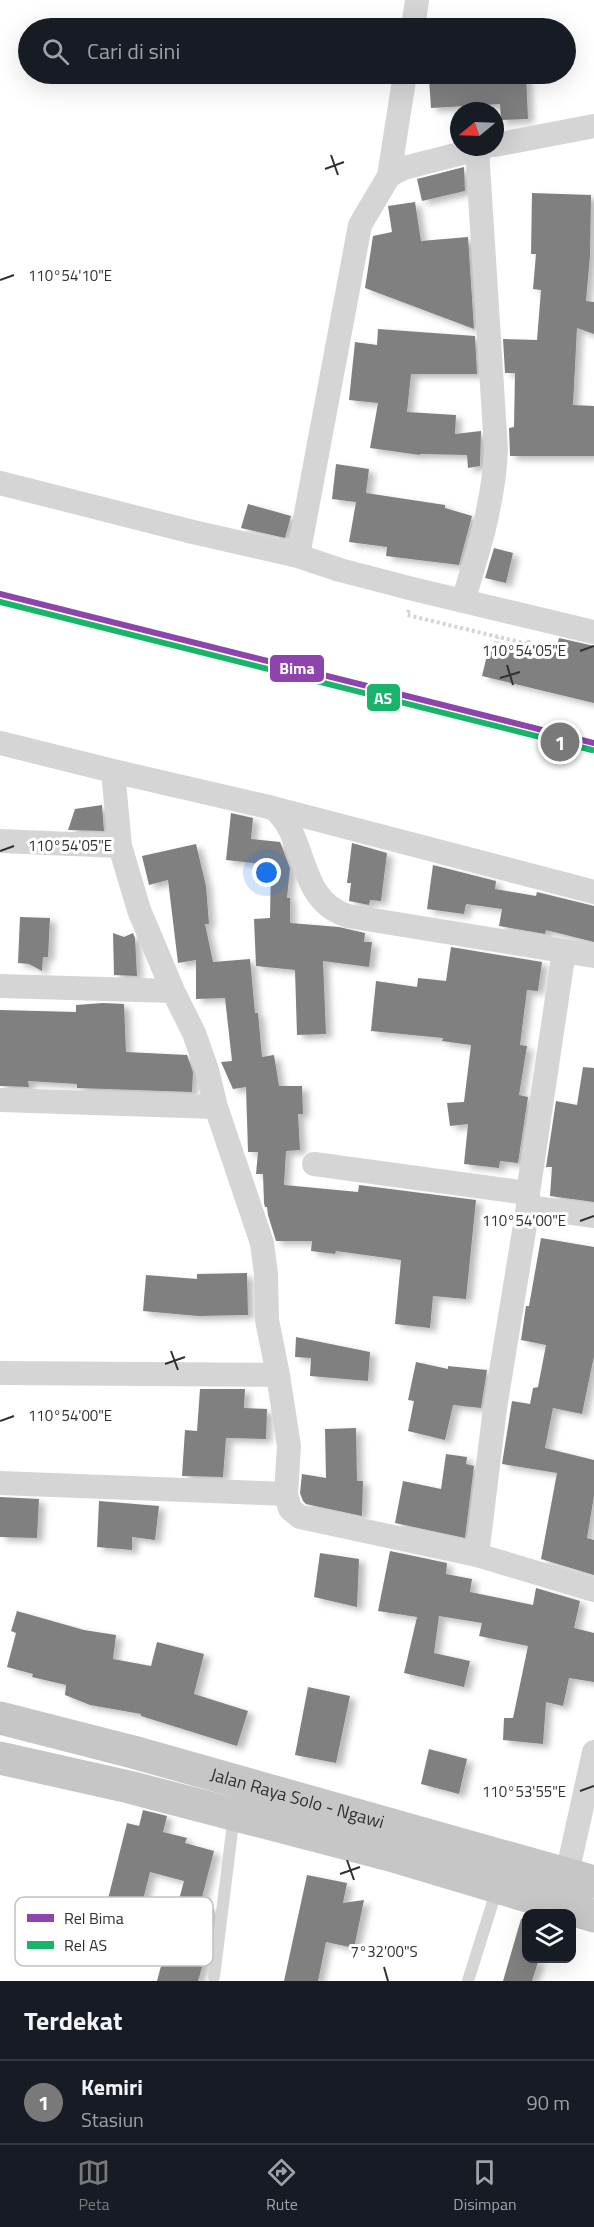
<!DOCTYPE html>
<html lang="id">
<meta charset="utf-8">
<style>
body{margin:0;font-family:"Titillium Web",sans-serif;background:#20242c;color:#f1f3f6}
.controls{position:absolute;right:18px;bottom:18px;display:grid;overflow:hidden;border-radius:12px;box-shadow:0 6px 24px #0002}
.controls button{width:54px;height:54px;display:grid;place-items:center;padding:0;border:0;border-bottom:2px solid #363941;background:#171b24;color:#f1f3f6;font:30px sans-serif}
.compass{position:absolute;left:450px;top:102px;width:54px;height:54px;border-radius:50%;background:#171b24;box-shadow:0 6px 24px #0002;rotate:251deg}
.you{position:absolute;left:267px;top:873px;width:21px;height:21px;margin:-15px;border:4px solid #fff;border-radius:50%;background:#1a73e8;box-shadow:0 0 0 9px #1a73e833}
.badge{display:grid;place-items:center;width:39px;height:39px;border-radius:50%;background:#797979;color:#fff;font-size:20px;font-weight:700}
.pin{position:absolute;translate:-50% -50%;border:3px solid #fff;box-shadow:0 2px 6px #0006}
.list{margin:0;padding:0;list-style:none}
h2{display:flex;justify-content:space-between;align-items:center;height:78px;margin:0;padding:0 24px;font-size:26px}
h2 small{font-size:20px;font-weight:400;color:#9ea1a6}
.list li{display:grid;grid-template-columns:39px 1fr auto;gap:18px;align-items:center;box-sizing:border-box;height:84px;padding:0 24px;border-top:2px solid #363941}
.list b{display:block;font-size:22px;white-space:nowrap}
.list p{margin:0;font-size:20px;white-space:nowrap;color:#9ea1a6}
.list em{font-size:20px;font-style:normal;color:#9ea1a6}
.icon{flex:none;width:33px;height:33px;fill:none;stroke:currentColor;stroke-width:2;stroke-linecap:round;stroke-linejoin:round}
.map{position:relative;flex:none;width:594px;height:1981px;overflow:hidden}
.search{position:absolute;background:#171b24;box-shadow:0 6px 24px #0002;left:18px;right:18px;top:18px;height:66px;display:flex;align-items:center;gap:15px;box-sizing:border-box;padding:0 21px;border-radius:33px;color:#9ea1a6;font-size:22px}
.sheet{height:162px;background:#171b24}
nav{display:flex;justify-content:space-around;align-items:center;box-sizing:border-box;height:84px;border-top:2px solid #363941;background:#171b24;font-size:16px;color:#9ea1a6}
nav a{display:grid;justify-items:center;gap:3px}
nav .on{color:#797979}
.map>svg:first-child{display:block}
</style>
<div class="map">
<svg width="594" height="1981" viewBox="0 0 594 1981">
<defs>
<filter id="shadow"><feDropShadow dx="6" dy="4" stdDeviation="3" flood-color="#0004"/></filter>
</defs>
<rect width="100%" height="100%" fill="#fff"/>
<!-- building -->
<path fill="#808080" filter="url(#shadow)" d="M464,74H526L528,119L501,120L500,104L431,108L429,79L464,77Z
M464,167L465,191L422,201L417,179Z
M532,193L591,195L590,256L586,301L594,302V334L577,328L573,405L594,406V456H510L509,428L514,427L515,373H505L503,339L537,340L541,290L533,289L536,254H531Z
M415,202L421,241L468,237L474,329L365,288L373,236L392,232L388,206Z
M378,329L475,336L477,374H411L407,412L456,415L455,434L481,431L480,466L468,468L467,455L420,454V455L370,448L378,403L349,400L355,342L377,345Z
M336,464L369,469L366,493L445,505V508L472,516L459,565L386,556L387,547L349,542L356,502L332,499Z
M248,504L291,516L285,538L241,528Z
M494,548L513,553L506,583L485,578Z
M559,638L594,646V703L482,676L489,647L538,659L540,649L555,653Z
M102,805L104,831L68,830L75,809Z
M231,813L253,818L251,839L280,842L290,868L287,898H290V923L339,927L365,933L364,942H372L369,967L323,961L326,1034L297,1035L295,970L256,966L254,919L270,918L271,865L226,860Z
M352,843L387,853L381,901L370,900L369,905L349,901L351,883H347Z
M196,844L206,886L209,924H205L213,962L250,959L255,1013H258L262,1057L274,1055L279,1086H302L303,1114H298L300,1150L286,1151L284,1185L358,1192L359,1185L476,1200L466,1299L433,1296L430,1328L395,1324L401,1260L336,1251L335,1254L311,1251L312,1241H276L268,1215L267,1207H265L264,1203L263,1174H256L258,1152H248L246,1087L233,1089L221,1062L232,1061L225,998L196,999V960L178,963L168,880L149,885L142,856Z
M433,865L496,881L495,889L536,896L537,892L594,906V942L546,930L545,934L499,926L502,909L466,904L464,914L427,909Z
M20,917L50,918L48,957H43L42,971L29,964L18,963Z
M113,933L124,937L133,933L135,938L137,976L114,975Z
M451,947L542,962L538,991L527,990L520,1045L527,1046L519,1095L528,1097L518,1163L500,1161L499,1168L464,1164L468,1124L450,1126L447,1103L464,1102L471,1045L442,1041L443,1038L371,1031L376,981L417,987L418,978L446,981Z
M103,1003L124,1004L126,1052L187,1055L193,1072L192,1092L77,1088V1084L28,1081L29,1087L0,1086V1010L76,1012V1005Z
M583,1067L594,1068V1202L550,1196L552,1167H546L556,1101L577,1105Z
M541,1238L594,1247V1356L582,1414L553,1408L545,1448L594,1460V1496L587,1538L594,1540V1575L541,1559L557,1473L502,1464L512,1401L530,1404L533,1388L538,1387L546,1345L521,1340L526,1306H529Z
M247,1273L248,1315L198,1316L143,1311L146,1275L197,1279V1274Z
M296,1337L370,1352L368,1381L310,1376L311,1358L295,1357Z
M416,1362L448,1369V1366L487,1370L481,1408L453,1405L445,1440L408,1431L414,1401L408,1400Z
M200,1389H245L244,1408L267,1409L266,1439L226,1438L223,1477L182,1476L185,1430L197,1431Z
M356,1428L357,1481H363L362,1516L306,1504L303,1501L300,1493L302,1474L326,1478L325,1429Z
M446,1454L467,1457L466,1464L474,1466L465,1538L395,1523L403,1481L441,1489Z
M0,1497L39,1499L37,1538L0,1537Z
M99,1501L159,1506L155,1540L132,1537V1550L97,1547Z
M390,1551L447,1563L446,1574L472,1579L470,1592L533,1605L536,1588L580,1601L574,1628L594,1633V1682L569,1678L563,1706L546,1702L543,1744L503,1740L504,1718H513L528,1646L479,1636L482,1623L439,1616L434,1653L470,1661L464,1687L404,1673L417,1617L378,1611Z
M320,1553L359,1559L357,1607L314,1597Z
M17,1611L84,1630L116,1635L113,1659L151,1666L157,1642L204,1654L194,1694L248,1711L237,1746L141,1716V1714L90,1705L65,1695L66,1685L32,1677L33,1674L7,1667L16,1633L11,1631Z
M308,1687L350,1696L336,1763L295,1755Z
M429,1749L467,1759L459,1794L421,1784Z
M143,1810L167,1816L163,1832L187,1838L185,1843L214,1851L200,1905L214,1909L211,1936L198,1981H157L184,1881L150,1872L137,1924L104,1915L127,1823L139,1826Z
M307,1875L347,1883L343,1903L364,1900L354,1948L326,1942L318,1981H284Z
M521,1919H526V1959H539L532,1981H503Z"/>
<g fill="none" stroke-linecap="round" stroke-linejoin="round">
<!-- path -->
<path stroke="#d4d4d4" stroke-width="4" stroke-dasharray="3 3" stroke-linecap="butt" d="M409,610L407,615L528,644L529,640
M493,656L498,637"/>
<!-- service -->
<path stroke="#d5d5d5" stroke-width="12" d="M214,1977L234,1815
M468,1981L497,1889"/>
<!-- minor -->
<path stroke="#d5d5d5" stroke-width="24" d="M413,28L417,0
M495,145L594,126
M389,176L405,74
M0,483L193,532L298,556L340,570L413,589L594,632
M298,556L360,225L389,176L404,168L486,147
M463,601C478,552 494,502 496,449L477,149
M0,743L113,771L273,808L594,892
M113,771L120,846L139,910L173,991L194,1033L207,1070L216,1107L262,1243L266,1274L267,1320L278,1375L289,1446L286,1494L290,1509L300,1517L477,1555L594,1590
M273,808C309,837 296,900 348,916L594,956
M0,841L120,846
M0,986L173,991
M0,1100L216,1107
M314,1164L528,1193
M528,1207L594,1216
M0,1373L278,1375
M0,1483L286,1494
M477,1555L495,1408L528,1207V1193L564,951
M567,1874L594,1752"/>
<!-- trunk -->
<g stroke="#c6c6c6" stroke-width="33">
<path id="s1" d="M0,1718L133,1752L594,1882"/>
<path d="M0,1758L129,1787L390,1855L594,1916"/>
</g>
<defs>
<path id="rail-1" d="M0,594L594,743"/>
<path id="rail-2" d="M0,602L592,750"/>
</defs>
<!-- rail-1 casing -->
<use href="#rail-1" stroke="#fff" stroke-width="10"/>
<!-- rail-2 casing -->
<use href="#rail-2" stroke="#fff" stroke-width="10"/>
<!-- rail-1 -->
<use href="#rail-1" stroke="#8e44ad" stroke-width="6"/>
<!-- rail-2 -->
<use href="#rail-2" stroke="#17b46a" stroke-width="6"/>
</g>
<!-- ticks -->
<path fill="none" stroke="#313131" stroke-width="2" d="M331,155L338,175M325,169L344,162M0,280L14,275M580,651L594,646M507,665L513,685M500,678L520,672M0,851L14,846M580,1221L594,1216M171,1351L178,1370M165,1364L185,1357M0,1421L14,1416M580,1791L594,1786M347,1860L354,1880M340,1874L360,1867M384,1967L388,1981"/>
<g text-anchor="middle" stroke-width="6" stroke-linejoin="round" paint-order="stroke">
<!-- street labels -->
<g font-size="18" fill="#313131" stroke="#fff">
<text dy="6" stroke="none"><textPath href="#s1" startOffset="308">Jalan Raya Solo - Ngawi</textPath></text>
</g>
</g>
<!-- legend -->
<rect x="15" y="1897" width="198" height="69" rx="9" fill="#fff" stroke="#c1c1c1" stroke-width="1.5"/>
<rect x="27" y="1914" width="27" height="8" fill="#8e44ad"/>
<rect x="27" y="1941" width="27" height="8" fill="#17b46a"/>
<g font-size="16" fill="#313131">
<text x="64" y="1924">Rel Bima</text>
<text x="64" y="1951">Rel AS</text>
</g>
<g font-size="15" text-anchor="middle" fill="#313131" stroke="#fff" stroke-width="6" stroke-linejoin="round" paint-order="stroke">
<text x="70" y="281">110°54'10"E</text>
<text x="524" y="656">110°54'05"E</text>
<text x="70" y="851">110°54'05"E</text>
<text x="524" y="1226">110°54'00"E</text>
<text x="70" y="1421">110°54'00"E</text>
<text x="524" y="1797">110°53'55"E</text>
<text x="384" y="1957">7°32'00"S</text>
</g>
<g stroke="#fff" stroke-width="2">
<rect x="269" y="654" width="56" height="29" rx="6" fill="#8e44ad"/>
<rect x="366" y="683" width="35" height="29" rx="6" fill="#17b46a"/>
</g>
<g font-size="16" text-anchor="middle" font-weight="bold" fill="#fff">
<text x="297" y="674">Bima</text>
<text x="383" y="704">AS</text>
</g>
</svg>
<div class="controls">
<button><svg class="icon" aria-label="layers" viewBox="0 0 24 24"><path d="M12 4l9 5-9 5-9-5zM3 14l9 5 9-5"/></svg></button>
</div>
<svg class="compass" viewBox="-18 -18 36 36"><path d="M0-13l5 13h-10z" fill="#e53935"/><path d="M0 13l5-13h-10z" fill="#9ea1a6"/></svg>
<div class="you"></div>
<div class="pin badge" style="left:560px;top:742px">1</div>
<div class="search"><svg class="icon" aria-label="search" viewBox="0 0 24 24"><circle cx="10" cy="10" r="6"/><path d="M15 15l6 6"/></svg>Cari di sini</div>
</div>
<section class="sheet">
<h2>Terdekat<small></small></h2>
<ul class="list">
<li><span class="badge">1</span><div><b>Kemiri</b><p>Stasiun</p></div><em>90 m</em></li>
</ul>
</section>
<nav>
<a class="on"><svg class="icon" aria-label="map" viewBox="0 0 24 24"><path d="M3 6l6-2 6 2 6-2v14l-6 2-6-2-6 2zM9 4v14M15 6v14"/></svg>Peta</a>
<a><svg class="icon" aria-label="directions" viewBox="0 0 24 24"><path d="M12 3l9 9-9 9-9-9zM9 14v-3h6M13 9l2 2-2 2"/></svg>Rute</a>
<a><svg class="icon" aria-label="saved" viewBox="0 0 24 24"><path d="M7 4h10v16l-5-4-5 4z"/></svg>Disimpan</a>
</nav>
